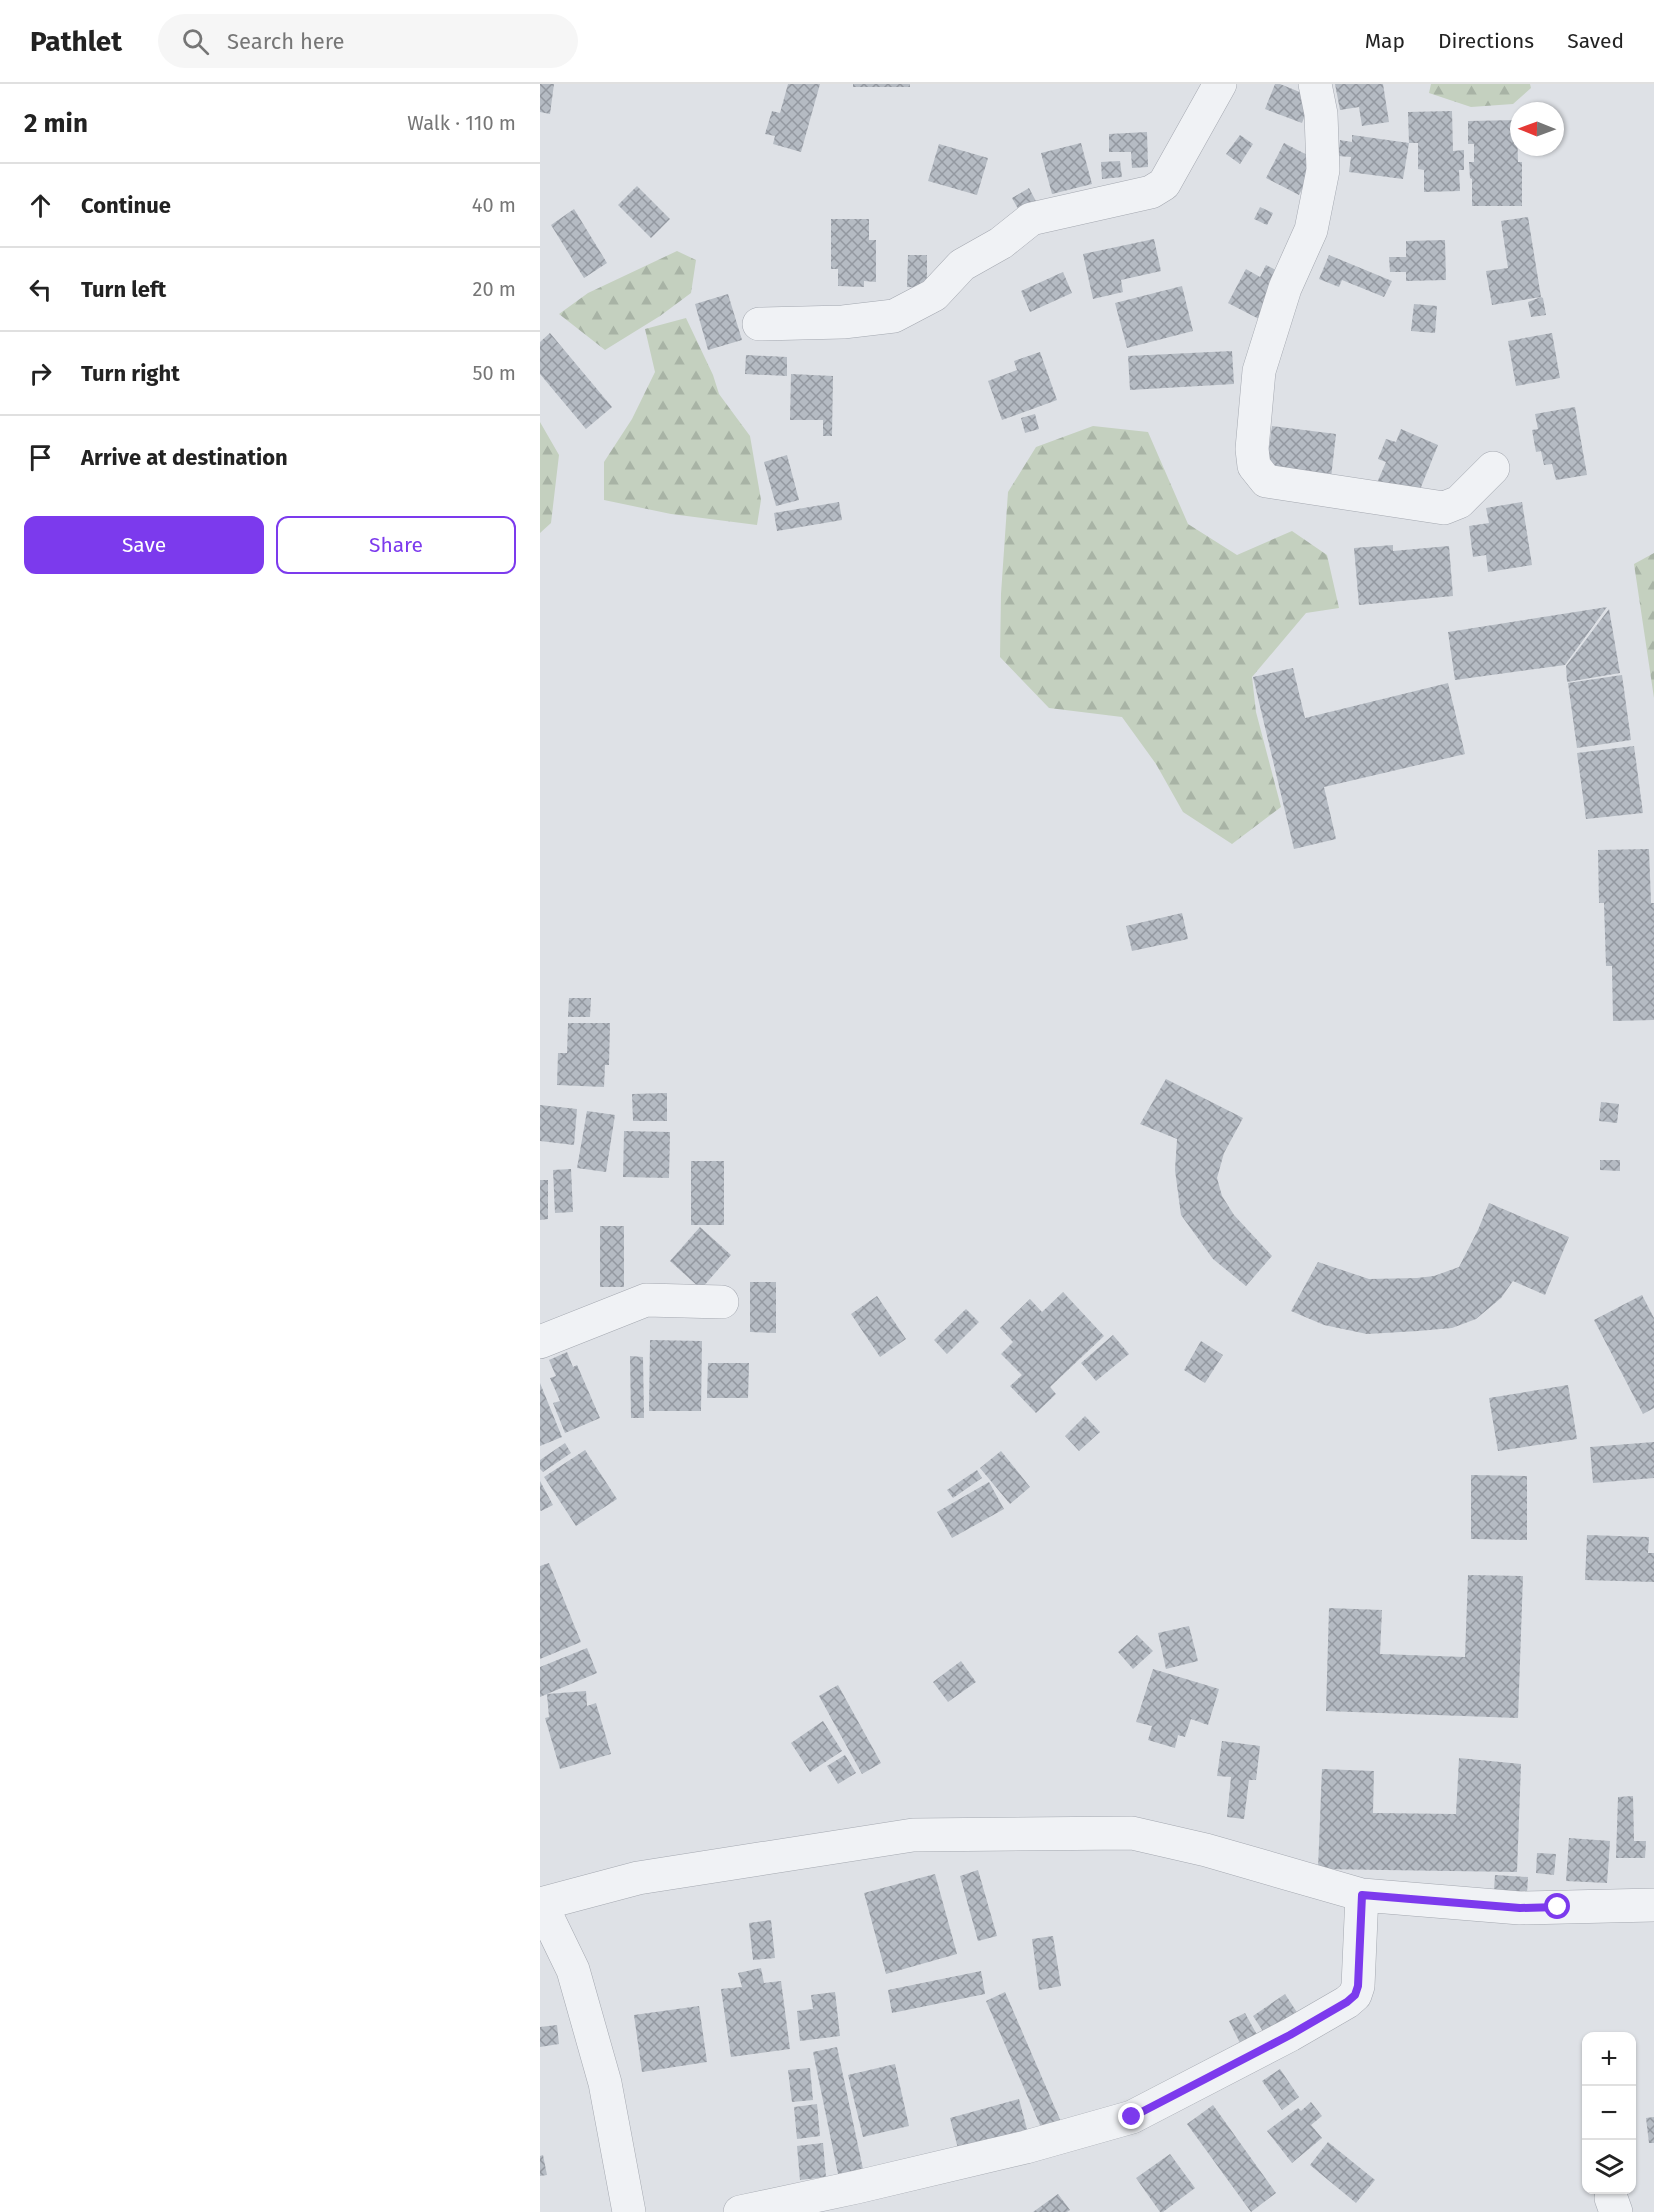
<!DOCTYPE html>
<meta charset="utf-8">
<style>
body{margin:0;font-family:"Fira Sans",sans-serif;background:#f6f6f6;color:#222}
.controls{position:absolute;right:18px;bottom:18px;display:grid;overflow:hidden;border-radius:12px;box-shadow:0 2px 4px #0004}
.controls button{width:54px;height:54px;display:grid;place-items:center;padding:0;border:0;border-bottom:2px solid #e0e0e0;background:#fff;color:#222;font:30px sans-serif}
.compass{position:absolute;left:970px;top:18px;width:54px;height:54px;border-radius:50%;background:#fff;box-shadow:0 2px 4px #0004;rotate:271deg}
.stop{position:absolute;width:18px;height:18px;margin:-14px;border:4px solid #7c3aed;border-radius:50%;background:#fff}
.stop.end{background:#7c3aed;border-color:#fff;box-shadow:0 2px 6px #0008}
.list{margin:0;padding:0;list-style:none}
h2{display:flex;justify-content:space-between;align-items:center;height:78px;margin:0;padding:0 24px;font-size:26px}
h2 small{font-size:20px;font-weight:400;color:#767676}
.list li{display:grid;grid-template-columns:39px 1fr auto;gap:18px;align-items:center;box-sizing:border-box;height:84px;padding:0 24px;border-top:2px solid #e0e0e0}
.list b{display:block;font-size:22px;white-space:nowrap}
.list em{font-size:20px;font-style:normal;color:#767676}
.actions{display:flex;gap:12px;padding:18px 24px}
.actions a{flex:1;padding:14px 0;border:2px solid #7c3aed;border-radius:12px;text-align:center;font-size:21px;color:#7c3aed}
.actions .main{background:#7c3aed;color:#fff}
.icon{flex:none;width:33px;height:33px;fill:none;stroke:currentColor;stroke-width:2;stroke-linecap:round;stroke-linejoin:round}
.map{position:relative;flex:none;width:1114px;height:2128px;overflow:hidden}
header{display:flex;align-items:center;gap:36px;box-sizing:border-box;height:84px;padding:0 30px;background:#fff;border-bottom:2px solid #e0e0e0}
header strong{font-size:28px}
nav{display:flex;gap:33px;margin-inline-start:auto;font-size:21px}
.search{width:420px;height:54px;background:#f6f6f6;display:flex;align-items:center;gap:15px;box-sizing:border-box;padding:0 21px;border-radius:33px;color:#767676;font-size:22px}
main{display:flex}
aside{flex:1;background:#fff}
.map>svg:first-child{display:block}
</style>
<header>
<strong>Pathlet</strong>
<div class="search"><svg class="icon" aria-label="search" viewBox="0 0 24 24"><circle cx="10" cy="10" r="6"/><path d="M15 15l6 6"/></svg>Search here</div>
<nav><a>Map</a><a>Directions</a><a>Saved</a></nav>
</header>
<main>
<aside>
<h2>2 min<small>Walk · 110 m</small></h2>
<ul class="list">
<li><svg class="icon" aria-label="ahead" viewBox="0 0 24 24"><path d="M12 20V5M6 11l6-6 6 6"/></svg><div><b>Continue</b></div><em>40 m</em></li>
<li><svg class="icon" aria-label="left" viewBox="0 0 24 24"><path d="M17 20v-9H6M10 6l-5 5 5 5"/></svg><div><b>Turn left</b></div><em>20 m</em></li>
<li><svg class="icon" aria-label="right" viewBox="0 0 24 24"><path d="M7 20v-9h11M14 6l5 5-5 5"/></svg><div><b>Turn right</b></div><em>50 m</em></li>
<li><svg class="icon" aria-label="arrive" viewBox="0 0 24 24"><path d="M6 21V4h12l-3 4 3 4H6"/></svg><div><b>Arrive at destination</b></div></li>
</ul>
<div class="actions"><a class="main">Save</a><a>Share</a></div>
</aside>
<div class="map">
<svg width="1114" height="2128" viewBox="0 0 1114 2128">
<defs>
<pattern id="forest-firs" width="22" height="20" patternUnits="userSpaceOnUse" patternTransform="scale(1.5)"><rect width="22" height="20" fill="#c4d0bf"/><path d="M5 1l3.5 6h-7zM16 11l3.5 6h-7z" fill="#a8b3a5"/></pattern>
<pattern id="building-cross-hatch" width="8" height="8" patternUnits="userSpaceOnUse" patternTransform="scale(1.5)"><rect width="8" height="8" fill="#b5bbc3"/><path d="M0 0l8 8M0 8l8-8" fill="none" stroke="#9398a0"/></pattern>
</defs>
<rect width="100%" height="100%" fill="#dee1e6"/>
<!-- forest -->
<path fill="url(#forest-firs)" d="M891,0H990L991,4L973,20L931,23L889,9Z
M137,167L156,176L151,209L120,232L65,266L19,230L48,209Z
M146,234L173,291L179,310L210,352L221,416L217,441L131,430L64,416V378L92,335L115,288L105,245Z
M0,338L19,371L11,439L0,449Z
M553,342L608,348L648,440L697,471L752,447L787,471L799,524L766,529L712,593L716,628L741,723L692,760L643,728L616,680L582,633L509,624L460,573L461,510L468,408L496,363Z
M1114,469V614L1094,480Z"/>
<!-- building -->
<path fill="url(#building-cross-hatch)" d="M0,0H14L10,30L0,28Z
M248,0H280L261,68L233,60L235,52L225,50L232,27L240,29Z
M313,0H370V3H313Z
M735,0H740L772,13L762,39L725,25Z
M795,0H843L849,38L822,42L819,23L800,26Z
M912,27L913,67L924,66V86H919L920,107L884,108V86L878,85V59H869L868,28Z
M977,36L978,78H982V122H932V95L930,94L929,78H934V60H928V37Z
M607,48L608,83L592,84L591,68H569V50Z
M700,51L713,60L700,80L686,70Z
M812,51L869,59L863,95L809,88L811,73L798,72L800,56L812,58Z
M541,59L552,100L512,110L501,69Z
M744,59L777,76L759,111L726,94Z
M399,60L448,74L437,111L388,97Z
M580,77L582,93L562,95L561,78Z
M97,102L130,135L111,154L78,121Z
M489,104L498,121L481,130L472,114Z
M720,123L733,129L727,141L714,135Z
M34,125L67,179L44,194L11,141Z
M988,133L1001,213L952,221L946,187L968,184L961,137Z
M291,135H329V156H336V198L324,197V203L298,202V185H291Z
M614,155L621,187L581,196L583,208L553,215L543,170Z
M905,156L906,196L866,197V188H850L849,173H866V157Z
M368,171H387V204L367,203Z
M789,171L852,197L844,213L802,196L799,203L779,195Z
M726,181L742,189L719,235L688,219L706,185L720,193Z
M523,188L532,209L490,228L481,207Z
M642,202L653,247L587,264L575,219Z
M188,210L202,256L168,266L155,220Z
M1001,213L1003,214L1006,231L991,233L988,218Z
M874,220L897,222L895,249L871,247Z
M10,249L72,323L46,345L0,290V258Z
M1012,249L1020,294L976,302L968,257Z
M692,267L694,300L590,306L588,272Z
M500,268L517,316L462,336L448,297L477,286L474,277Z
M206,271L247,273V292L205,290Z
M251,290L293,292L292,352H283V336H250Z
M1035,323L1047,391L1016,396L1012,380L1004,381L1001,367L996,368L992,346L998,345L995,330Z
M495,330L499,345L485,349L481,334Z
M732,342L796,350L791,394L726,386Z
M861,345L898,361L875,418L836,401L846,378L838,375L846,355L856,358Z
M247,371L259,416L236,422L224,378Z
M299,418L302,436L237,447L234,429Z
M982,418L992,481L948,488L946,471L933,473L929,442L949,439L946,424Z
M853,461V467L909,462L913,512L819,521L814,464Z
M1067,523L1025,581L915,596L908,548Z
M1069,525L1080,589L1027,598L1026,582Z
M753,584L765,634L908,599L925,670L784,703L796,755L754,765L713,593Z
M1082,591L1091,656L1037,664L1028,599Z
M1094,662L1103,729L1046,735L1037,669Z
M1109,765L1111,819H1114V936L1073,937L1072,882H1066L1064,819H1059L1058,766Z
M642,829L648,855L592,867L586,842Z
M29,914H51L50,933H28Z
M28,939H70L69,981H65L64,1003L17,1001L18,969H27Z
M626,995L703,1034L684,1069L677,1094L682,1112L694,1131L732,1172L706,1202L673,1175L641,1131L635,1086L637,1055L600,1040Z
M127,1009V1037H93L92,1010Z
M1061,1018L1079,1020L1077,1039L1059,1037Z
M0,1021L37,1025L34,1061L0,1057Z
M47,1027L75,1031L66,1088L37,1084Z
M84,1047L130,1048L129,1094L83,1093Z
M1060,1076H1080V1087L1060,1086Z
M151,1077H184V1141H151Z
M31,1085L33,1128L15,1129L13,1086Z
M0,1096H8V1135L0,1136Z
M949,1119L1029,1153L1005,1211L973,1197L961,1214L936,1235L912,1244L878,1247L827,1250L784,1241L751,1227L778,1178L829,1195L877,1194L894,1192L919,1183L938,1146Z
M60,1142H84V1203H60Z
M160,1143L191,1171L161,1205L130,1177Z
M210,1198H236V1249L210,1248Z
M523,1208L564,1252L510,1303L516,1310L496,1329L470,1302L482,1291L461,1270L473,1258L460,1244L490,1215L502,1228Z
M1102,1211L1114,1234V1324L1103,1330L1054,1236Z
M337,1212L366,1255L340,1273L311,1230Z
M426,1225L439,1238L407,1270L394,1256Z
M573,1251L589,1270L556,1297L541,1279Z
M110,1256L162,1257L161,1327H109Z
M661,1257L683,1271L665,1299L644,1286Z
M27,1268L33,1283L37,1281L60,1334L25,1349L13,1319L20,1317L10,1294L16,1292L9,1276Z
M90,1272L103,1273L104,1334H91Z
M168,1279H209L208,1314H167Z
M0,1299L22,1353L0,1362Z
M1028,1301L1037,1355L958,1367L949,1314Z
M545,1332L560,1348L539,1367L525,1352Z
M1114,1358V1394L1053,1399L1050,1363Z
M25,1359L31,1369L3,1388L0,1385V1376Z
M45,1366L77,1415L36,1442L4,1393Z
M461,1367L490,1403L470,1420L440,1384Z
M437,1386L442,1394L413,1414L407,1406Z
M931,1391L987,1392V1456L931,1455Z
M0,1397L13,1421L1,1427L0,1426Z
M449,1398L464,1425L412,1454L397,1428Z
M1047,1451L1109,1453L1108,1469H1114V1498L1045,1496Z
M9,1479L41,1558L0,1575V1482Z
M928,1491L983,1492L978,1634L786,1627L789,1524L842,1526L840,1570L925,1573Z
M649,1542L658,1577L626,1585L618,1549Z
M597,1551L613,1567L593,1585L578,1568Z
M47,1564L57,1589L0,1613V1583Z
M421,1577L436,1598L408,1618L393,1598Z
M613,1585L679,1605L668,1641L651,1635L645,1653L638,1651L635,1664L608,1656L612,1642L596,1638Z
M298,1601L341,1679L322,1690L279,1612Z
M46,1607L47,1622L56,1619L71,1670L20,1685L5,1634L9,1633L7,1610Z
M283,1637L302,1667L270,1688L251,1659Z
M682,1657L720,1662L716,1696H709L704,1735L687,1733L691,1693L677,1692Z
M305,1671L316,1689L298,1700L287,1682Z
M919,1674L981,1680L977,1788L778,1785L782,1685L834,1687L833,1729L916,1730Z
M1093,1712L1094,1757H1106L1105,1774H1076L1078,1713Z
M1029,1754L1070,1757L1067,1799L1026,1797Z
M997,1769L1016,1770L1014,1791L996,1789Z
M438,1786L457,1852L438,1857L420,1792Z
M395,1790L417,1870L346,1890L324,1809Z
M955,1791L988,1793L987,1809L954,1806Z
M231,1836L235,1874L213,1876L209,1839Z
M513,1852L521,1902L499,1906L492,1855Z
M221,1884L224,1899L241,1897L250,1965L191,1973L181,1905L202,1903L198,1889Z
M441,1887L445,1910L352,1929L348,1906Z
M295,1908L300,1952L260,1957L257,1927L273,1925L271,1911Z
M465,1908L522,2040L503,2048L446,1917Z
M745,1910L762,1936L730,1958L713,1932Z
M159,1922L167,1978L102,1988L94,1931Z
M705,1929L721,1958L704,1967L689,1937Z
M17,1941L19,1960L0,1963V1943Z
M297,1963L323,2085L298,2090L273,1968Z
M355,1980L369,2042L323,2053L308,1991Z
M270,1984L273,2016L252,2018L248,1986Z
M740,1985L759,2013L742,2026L722,1997Z
M479,2015L489,2053L420,2072L410,2034Z
M771,2018L782,2032L771,2041L782,2054L752,2079L727,2047L758,2024L761,2027Z
M277,2020L280,2052L257,2055L254,2023Z
M673,2021L736,2109L711,2128L647,2040Z
M1114,2033V2059H1109L1106,2034Z
M788,2058L835,2096L816,2119L770,2081Z
M283,2059L286,2093L260,2096L257,2062Z
M630,2070L655,2104L623,2128H620L596,2094Z
M3,2071L7,2091L0,2092V2072Z
M518,2110L530,2126L527,2128H493Z"/>
<g fill="none" stroke-linecap="round" stroke-linejoin="round">
<defs>
<path id="minor" d="M775,0L781,30L783,86L771,146L745,204L719,287L712,365L714,382L726,397L904,424L919,418L953,384
M219,240L303,238L354,232L394,211L422,181L461,159L491,135L611,108L624,100L680,0
M0,1258L106,1216L182,1218
M0,1820L98,1794L373,1751L592,1749L666,1766L822,1811L980,1824L1114,1821
M1,1820L33,1886L65,1999L89,2128
M1071,2114L1076,2128
M200,2128L317,2103L486,2063L592,2033L750,1951L807,1918L815,1911L818,1902L822,1811"/>
</defs>
<!-- minor casing -->
<use href="#minor" stroke="#a4a8b0" stroke-width="34"/>
<!-- minor -->
<use href="#minor" stroke="#f0f2f5" stroke-width="33"/>
</g>
<g fill="none" stroke-linecap="round" stroke-linejoin="round">
<!-- route -->
<path stroke="#7c3aed" stroke-width="8" d="M592,2033L750,1951L807,1918L815,1911L818,1902L822,1811L980,1824L1018,1823"/>
</g>
</svg>
<div class="controls">
<button>+</button>
<button>−</button>
<button><svg class="icon" aria-label="layers" viewBox="0 0 24 24"><path d="M12 4l9 5-9 5-9-5zM3 14l9 5 9-5"/></svg></button>
</div>
<svg class="compass" viewBox="-18 -18 36 36"><path d="M0-13l5 13h-10z" fill="#e53935"/><path d="M0 13l5-13h-10z" fill="#767676"/></svg>
<div class="stop" style="left:1018px;top:1823px"></div>
<div class="stop end" style="left:592px;top:2033px"></div>
</div>
</main>
